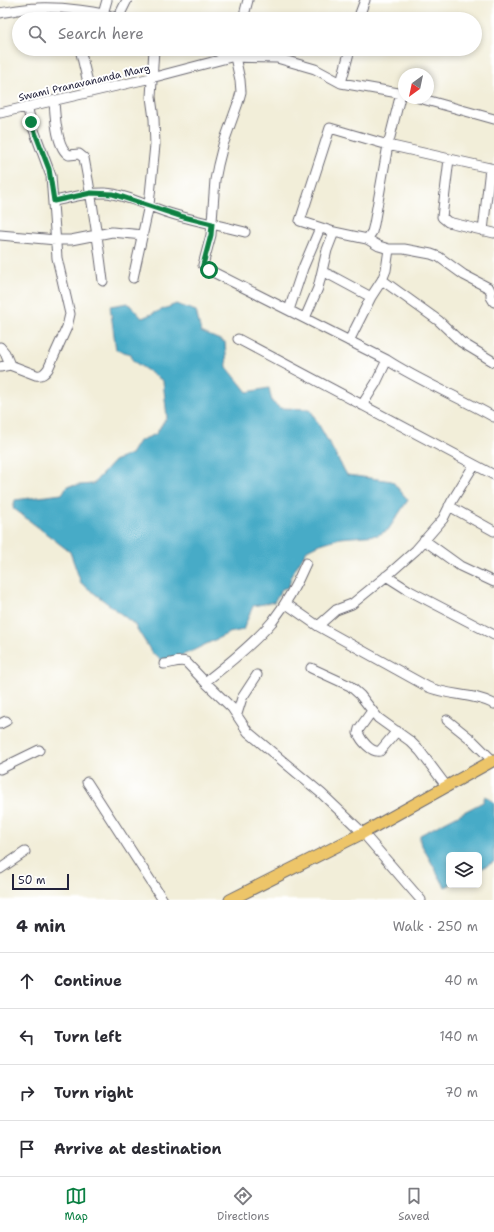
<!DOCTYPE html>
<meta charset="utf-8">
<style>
body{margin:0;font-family:"Shantell Sans",sans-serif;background:#f2f2f3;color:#2b2b33}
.controls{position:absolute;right:12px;bottom:12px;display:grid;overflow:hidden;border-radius:6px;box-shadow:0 2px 6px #0003}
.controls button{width:36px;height:36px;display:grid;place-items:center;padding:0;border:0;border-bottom:1px solid #e1e1e2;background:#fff;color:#2b2b33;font:20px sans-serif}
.compass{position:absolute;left:398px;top:68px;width:36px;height:36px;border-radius:50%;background:#fff;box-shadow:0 2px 6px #0003;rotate:213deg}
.scale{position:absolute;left:12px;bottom:10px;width:57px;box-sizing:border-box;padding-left:4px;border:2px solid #22223b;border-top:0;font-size:11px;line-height:14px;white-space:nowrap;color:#22223b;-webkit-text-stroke:3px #fff;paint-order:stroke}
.stop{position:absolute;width:12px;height:12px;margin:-9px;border:3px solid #0b8043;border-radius:50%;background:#fff}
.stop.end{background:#0b8043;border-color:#fff;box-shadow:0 1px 4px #0008}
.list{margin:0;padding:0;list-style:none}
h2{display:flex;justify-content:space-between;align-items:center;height:52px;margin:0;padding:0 16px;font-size:17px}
h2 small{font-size:13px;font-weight:400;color:#7c7c81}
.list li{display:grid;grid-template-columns:26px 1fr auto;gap:12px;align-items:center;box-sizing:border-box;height:56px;padding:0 16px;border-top:1px solid #e1e1e2}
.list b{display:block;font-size:15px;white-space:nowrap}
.list em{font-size:13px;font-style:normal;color:#7c7c81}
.icon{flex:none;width:22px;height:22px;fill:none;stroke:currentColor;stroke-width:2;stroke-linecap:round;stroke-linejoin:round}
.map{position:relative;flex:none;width:494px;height:900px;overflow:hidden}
.search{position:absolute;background:#fff;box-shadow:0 2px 6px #0003;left:12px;right:12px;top:12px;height:44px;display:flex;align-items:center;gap:10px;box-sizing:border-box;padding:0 14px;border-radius:22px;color:#7c7c81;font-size:15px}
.sheet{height:276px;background:#fff}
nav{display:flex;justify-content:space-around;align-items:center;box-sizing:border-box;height:56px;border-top:1px solid #e1e1e2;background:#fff;font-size:11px;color:#7c7c81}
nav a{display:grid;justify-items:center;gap:2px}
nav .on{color:#0b8043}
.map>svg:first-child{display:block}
</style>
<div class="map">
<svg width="494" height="900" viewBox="0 0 494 900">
<rect width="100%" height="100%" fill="#fff"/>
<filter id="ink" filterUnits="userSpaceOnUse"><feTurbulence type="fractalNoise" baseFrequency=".025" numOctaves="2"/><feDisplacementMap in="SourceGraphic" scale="8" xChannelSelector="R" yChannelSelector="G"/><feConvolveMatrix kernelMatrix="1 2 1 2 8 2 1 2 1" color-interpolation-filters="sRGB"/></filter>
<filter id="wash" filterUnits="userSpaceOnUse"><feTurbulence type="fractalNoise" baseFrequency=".012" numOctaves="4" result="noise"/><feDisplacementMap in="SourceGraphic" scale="16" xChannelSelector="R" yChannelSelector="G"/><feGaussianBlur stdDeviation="0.9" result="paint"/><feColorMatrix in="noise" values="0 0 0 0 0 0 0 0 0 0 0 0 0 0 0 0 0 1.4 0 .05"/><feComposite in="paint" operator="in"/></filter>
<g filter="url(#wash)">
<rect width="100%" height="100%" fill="#f2eed9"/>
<!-- water -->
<path fill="#47abc7" stroke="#346681" d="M128,303L142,318L176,304L196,311L201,332L225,342L227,367L247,392L269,388L272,402L280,408L310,409L347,475L392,481L408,500L388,530L378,535L340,538L317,545L307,550L291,576L289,587L282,589L274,602L253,606L243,630L229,633L190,652L164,662L152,653L134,624L81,583L70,552L13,508L15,500L62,494L67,486L93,484L114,461L131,454L139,441L156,434L167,417L163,381L133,361L131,354L116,350L110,306Z
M485,796L494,802V862L479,870V855H449L450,885L445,887L420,842V835L483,802Z"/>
</g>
<g filter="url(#ink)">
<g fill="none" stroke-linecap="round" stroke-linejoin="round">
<defs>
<path id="minor" d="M0,13C12,11 25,8 37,8C62,7 99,11 122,19
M103,14L107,0
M118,18L127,0
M243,19L248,0
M358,19L365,0
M80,49L90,91
M209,49L231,57L234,49
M235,57L240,80L241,92L238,103L223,145L218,165L215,180L211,235L203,265L209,270L387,360C421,382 459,397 494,417
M341,83L350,49
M401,93L388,145L494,169
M419,98L494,119
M54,101C55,114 56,148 69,155L79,154L84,158C92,199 98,240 103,281
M0,113L151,78L231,57L277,58L315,69L341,83L404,94
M330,128L388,145L374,224L372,232L367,239L334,232L300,221Z
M449,159L442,217L448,222L494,233
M54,201C70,198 88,192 105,193C125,194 149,207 169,213C194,221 220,225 245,232
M483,231L490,168
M0,235L56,240H71L112,232L143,235
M367,239L379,246L389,249H404L431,254L439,257L464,275L489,288L491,292V297L494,302
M323,272L332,276L371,297
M133,278L149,205L155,145L154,119L151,97L154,49
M382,280L439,321L461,342L494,362
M289,310L303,268L320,228
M305,318L318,288L327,250L334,232
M238,339L494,475
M349,341L371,297L382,280L386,270L389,249
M0,347L5,353L10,365
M0,367L10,365L36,375C42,376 44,374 48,369L67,327L70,314L57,258L51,176L31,122L27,106
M362,405L376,383L387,360
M449,506L494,531
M424,540L460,566L494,582
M386,576L408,590L494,635
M285,603L318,626L428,687C449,696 473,693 494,704
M318,626L336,610L352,604L389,574L416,550L443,519L452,501L474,465
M164,664C171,664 179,659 186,662L205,682L232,708L248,732L322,794L363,833L421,900
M311,668L350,686L360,695L378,718L410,741L420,751L447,787
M205,682C227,665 254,643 272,622C286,604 297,584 306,563
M372,711L359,729L358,733C361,740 371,753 380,751L397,731
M237,714L242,698L257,675
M447,720L472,740L493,761
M0,724L6,721
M0,769L39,750
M87,782L163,900
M0,869L25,852"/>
<path id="major" d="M230,900L363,833L494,760"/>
</defs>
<!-- minor casing -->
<use href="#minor" stroke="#6b6972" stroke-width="11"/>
<!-- major casing -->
<use href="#major" stroke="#6b6972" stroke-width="13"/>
<!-- minor -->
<use href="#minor" stroke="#fff" stroke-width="9"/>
<!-- major -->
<use href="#major" stroke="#edc569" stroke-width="11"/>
</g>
</g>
<g fill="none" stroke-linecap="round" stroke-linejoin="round" filter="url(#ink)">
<!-- route -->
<path stroke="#0b8043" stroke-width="5" d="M31,122L49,169L54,201L91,193L113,194L180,216L212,224L211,235L203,265L209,270"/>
</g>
<g text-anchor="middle" stroke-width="4" stroke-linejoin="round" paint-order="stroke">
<!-- street labels -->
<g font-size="10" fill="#22223b" stroke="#fff">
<text transform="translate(84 82) rotate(-13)" y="4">Swami Pranavananda Marg</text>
</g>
</g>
</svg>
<div class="controls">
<button><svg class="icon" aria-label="layers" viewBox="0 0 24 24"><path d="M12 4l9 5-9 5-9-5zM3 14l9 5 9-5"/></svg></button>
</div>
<svg class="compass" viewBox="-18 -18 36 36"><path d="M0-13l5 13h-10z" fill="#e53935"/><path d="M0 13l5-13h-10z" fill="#7c7c81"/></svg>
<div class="scale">50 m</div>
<div class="stop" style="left:209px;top:270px"></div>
<div class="stop end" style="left:31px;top:122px"></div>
<div class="search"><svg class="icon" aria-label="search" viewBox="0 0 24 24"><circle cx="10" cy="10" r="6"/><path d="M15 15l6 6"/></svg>Search here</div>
</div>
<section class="sheet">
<h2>4 min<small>Walk · 250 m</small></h2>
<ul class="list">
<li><svg class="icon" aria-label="ahead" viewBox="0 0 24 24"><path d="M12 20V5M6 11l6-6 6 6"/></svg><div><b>Continue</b></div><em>40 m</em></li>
<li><svg class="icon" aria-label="left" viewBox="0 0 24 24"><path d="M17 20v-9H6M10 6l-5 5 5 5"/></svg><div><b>Turn left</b></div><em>140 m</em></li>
<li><svg class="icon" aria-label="right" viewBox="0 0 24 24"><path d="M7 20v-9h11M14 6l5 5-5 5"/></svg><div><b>Turn right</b></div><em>70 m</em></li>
<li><svg class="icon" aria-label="arrive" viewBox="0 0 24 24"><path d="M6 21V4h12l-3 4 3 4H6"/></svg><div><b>Arrive at destination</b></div></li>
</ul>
</section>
<nav>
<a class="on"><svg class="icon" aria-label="map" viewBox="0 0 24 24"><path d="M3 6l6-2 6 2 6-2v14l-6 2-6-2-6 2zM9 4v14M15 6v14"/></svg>Map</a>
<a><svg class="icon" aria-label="directions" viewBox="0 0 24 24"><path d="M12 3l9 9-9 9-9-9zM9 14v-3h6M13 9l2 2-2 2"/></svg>Directions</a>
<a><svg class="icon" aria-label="saved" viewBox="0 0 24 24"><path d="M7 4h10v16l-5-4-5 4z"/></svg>Saved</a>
</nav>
